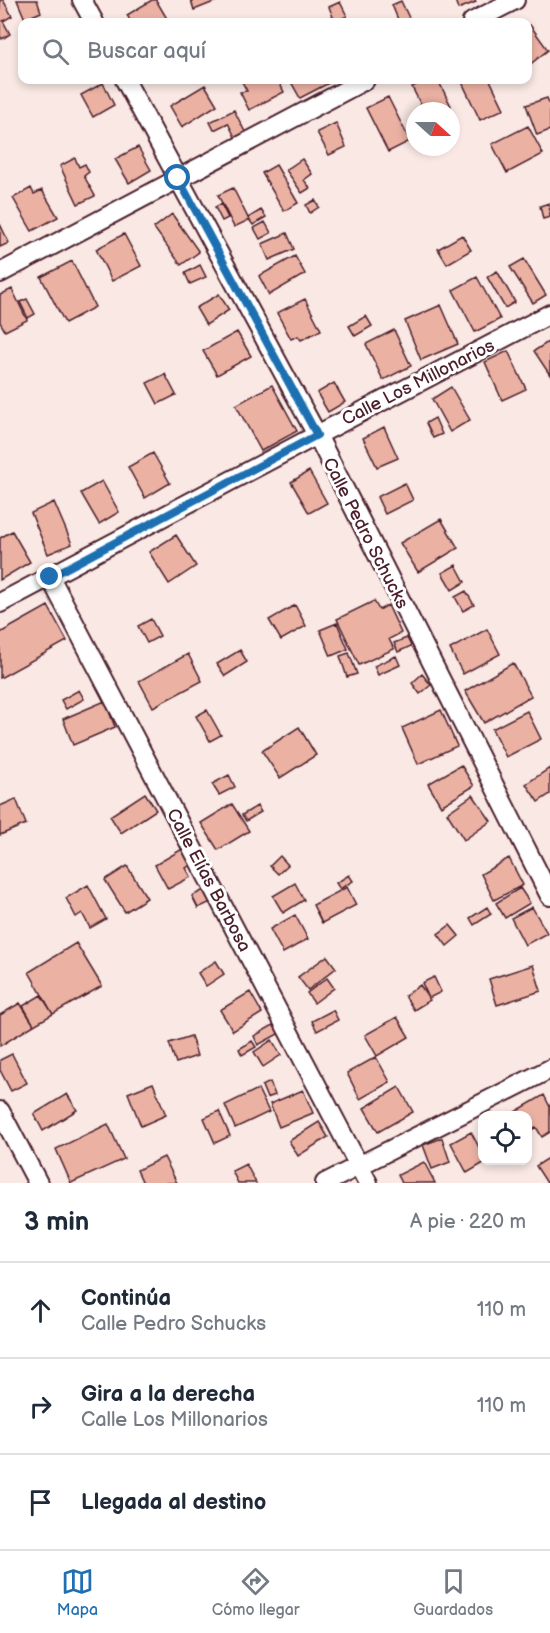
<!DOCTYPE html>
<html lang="es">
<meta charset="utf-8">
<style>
body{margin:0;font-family:"Balsamiq Sans",sans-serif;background:#f6f6f7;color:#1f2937}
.controls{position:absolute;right:18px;bottom:18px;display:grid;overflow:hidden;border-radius:12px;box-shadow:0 3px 9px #0003}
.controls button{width:54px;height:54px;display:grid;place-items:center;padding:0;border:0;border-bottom:2px solid #e0e1e3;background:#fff;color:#1f2937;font:30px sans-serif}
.compass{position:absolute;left:406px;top:102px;width:54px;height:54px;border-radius:50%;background:#fff;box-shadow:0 3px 9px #0003;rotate:111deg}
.stop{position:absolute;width:18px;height:18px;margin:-14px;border:4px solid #1f6fb2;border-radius:50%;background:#fff}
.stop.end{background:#1f6fb2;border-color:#fff;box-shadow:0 2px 6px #0008}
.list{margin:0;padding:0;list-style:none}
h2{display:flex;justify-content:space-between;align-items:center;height:78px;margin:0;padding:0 24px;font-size:26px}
h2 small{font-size:20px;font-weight:400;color:#747a83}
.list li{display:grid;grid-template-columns:39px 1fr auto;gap:18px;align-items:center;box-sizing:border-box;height:96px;padding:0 24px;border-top:2px solid #e0e1e3}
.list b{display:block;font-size:22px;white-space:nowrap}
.list p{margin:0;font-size:20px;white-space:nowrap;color:#747a83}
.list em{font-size:20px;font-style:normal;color:#747a83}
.icon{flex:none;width:33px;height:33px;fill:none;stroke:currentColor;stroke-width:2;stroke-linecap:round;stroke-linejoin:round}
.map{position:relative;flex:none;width:550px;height:1183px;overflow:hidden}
.search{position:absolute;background:#fff;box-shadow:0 3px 9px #0003;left:18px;right:18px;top:18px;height:66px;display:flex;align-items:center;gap:15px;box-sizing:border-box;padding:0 21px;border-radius:12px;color:#747a83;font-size:22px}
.sheet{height:366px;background:#fff}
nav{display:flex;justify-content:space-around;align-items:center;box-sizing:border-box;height:84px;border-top:2px solid #e0e1e3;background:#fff;font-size:16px;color:#747a83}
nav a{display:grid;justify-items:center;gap:3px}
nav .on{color:#1f6fb2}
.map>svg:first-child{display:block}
</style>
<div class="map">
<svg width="550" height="1183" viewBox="0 0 550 1183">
<rect width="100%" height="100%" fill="#f9e8e4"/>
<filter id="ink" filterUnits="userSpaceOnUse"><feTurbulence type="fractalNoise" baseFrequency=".0167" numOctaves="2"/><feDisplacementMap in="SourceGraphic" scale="12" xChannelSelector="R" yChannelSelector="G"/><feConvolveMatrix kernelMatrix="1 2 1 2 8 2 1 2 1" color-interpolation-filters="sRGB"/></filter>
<g filter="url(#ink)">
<!-- building -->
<path fill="#ebb2a4" stroke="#4a1f2b" stroke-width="1.5" d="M0,0H3L12,16L3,21L10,34L2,39L0,36Z
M17,0H37L41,12L25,19Z
M152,0H156L169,22H131L127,15Z
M191,0H219L194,10Z
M455,0H475L476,2L458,9Z
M401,1L411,22H399L392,5Z
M340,2L347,16L335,22L329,7Z
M530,25L548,50L528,66V27Z
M241,80H278L284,92L249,110L240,92L247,91Z
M290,80H327L329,83L300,98Z
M426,80H438L451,106L441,111H424L412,87Z
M461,80H490L504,109L480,120Z
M103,83L114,105L93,117L81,95Z
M205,85L217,105L182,127L170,106Z
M388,97L410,141L388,152L366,108Z
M547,98L550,105V130L537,135L526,105Z
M234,110L246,134L236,139L228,123L214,130L210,122Z
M336,123L346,147L329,155L317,132Z
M528,126L543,154L507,173L492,144Z
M138,147L151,170L129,183L115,159Z
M75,158L79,167L85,164L89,172L84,176L95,196L78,204L60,166Z
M302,159L312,174L304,180L310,188L302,193L286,170Z
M276,165L298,203L284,211L262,173Z
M31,188L34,194L42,190L58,217L32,231L13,198Z
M233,188L249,220L234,227L218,195Z
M315,200L319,207L310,213L306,205Z
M549,203L550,217L543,219L540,206Z
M221,204L228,218L222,221L215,207Z
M261,210L266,217L253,225L248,218Z
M172,214L199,252L181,265L154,228Z
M265,222L271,233L260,239L254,228Z
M0,224L9,243L0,247Z
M287,233L294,249L269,260L262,244Z
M124,234L141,266L112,281L96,249Z
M462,235L471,250L447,264L438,249Z
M295,256L305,274L269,295L259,276Z
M524,259L546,295L533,303L510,267Z
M72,261L95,307L65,323L41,277Z
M200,265L206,277L190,284L185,273Z
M497,271L515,302L505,308L487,277Z
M477,277L500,319L475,332L453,290Z
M12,289L27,320L5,331L0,322V295Z
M219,294L229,310L206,325L196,308Z
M27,299L35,314L28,318L20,302Z
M305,299L321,330L301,340L298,336L291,339L277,313Z
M441,305L458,344L421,360L405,321Z
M366,316L372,326L355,336L349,326Z
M394,330L411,366L383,380L366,344Z
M237,332L251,356L217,375L203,351Z
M548,342L550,345V375L534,351Z
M508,351L526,389L502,400L485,362Z
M165,374L176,395L158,404L147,383Z
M334,383L345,402L328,412L317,393Z
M272,385L297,431L261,451L236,405Z
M451,387L470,420L450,432L432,399Z
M435,418L442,434L433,438L426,423Z
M384,427L398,458L377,467L363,438Z
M153,453L170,483L145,498L128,467Z
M309,471L327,503L309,513L291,482Z
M102,481L119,512L99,524L81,493Z
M405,483L413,500L385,514L377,497Z
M54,502L72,544L48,554L31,513Z
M441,519L458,548L418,572L400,543Z
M12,531L30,562L0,580V538Z
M176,535L196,566L169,584L149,552Z
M456,565L465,582L452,590L442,573Z
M466,591L474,605L463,611L455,597Z
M374,601L379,610L388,605L401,633L389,639L394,649L359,665L337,619Z
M295,605L306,626L281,640L269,620Z
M48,606L67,641L0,678V633Z
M151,619L160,636L147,643L138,626Z
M337,623L348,649L331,656L320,630Z
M487,629L500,654L463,674L450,649Z
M407,638L411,646L398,652L394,643Z
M240,650L247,662L225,676L217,664Z
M349,653L357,674L347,677L340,656Z
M188,654L202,681L153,707L139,681Z
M396,656L400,665L378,675L374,666Z
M513,663L531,696L484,723L465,691Z
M422,674L431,685L420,694L412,683Z
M79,690L84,699L66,709L61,700Z
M105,701L115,727L73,745L63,719Z
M207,710L221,735L210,741L196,716Z
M441,710L457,746L418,764L402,728Z
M527,711L541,739L506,757L492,729Z
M299,727L316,755L280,778L262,751Z
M461,765L474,786L441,806L428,784Z
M550,768V794L538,802L526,784Z
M229,775L235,787L219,795L212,784Z
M145,793L156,810L121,833L110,816Z
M473,795L491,821L464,840L447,813Z
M16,799L26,824L0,835V806Z
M232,804L249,831L218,850L201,823Z
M257,806L261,812L246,821L242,815Z
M184,848L193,864L186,868L191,877L168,889L155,865Z
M280,856L288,865L278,874L270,866Z
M509,858L523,885L494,900L481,874Z
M127,866L147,898L125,912L105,880Z
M349,875L353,881L340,889L336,883Z
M295,883L304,900L283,913L273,896Z
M88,885L106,919L90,928L82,913L76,917L66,898Z
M347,887L356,905L322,923L313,905Z
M520,888L530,903L505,918L496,903Z
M204,890L211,902L198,908L192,896Z
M487,907L491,914L474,925L470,918Z
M532,907L547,933L525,945L511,918Z
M295,915L308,939L283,953L270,929Z
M450,925L459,936L447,946L438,934Z
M76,943L102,986L53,1014L29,972Z
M327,956L336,968L308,990L298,977Z
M216,961L224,974L206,986L198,973Z
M533,965L541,991L497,1005L489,979Z
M434,977L441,992L429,998L422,983Z
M327,978L334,988L314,1003L307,993Z
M420,985L430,1000L414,1010L405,996Z
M250,992L262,1013L233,1031L220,1010Z
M41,995L53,1014L34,1025L23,1006Z
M20,1003L34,1025L0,1046V1015Z
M333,1010L338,1020L317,1031L312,1021Z
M397,1017L409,1037L377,1056L365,1035Z
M275,1024L280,1033L258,1045L254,1036Z
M191,1036L197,1056L176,1063L169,1043Z
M272,1040L281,1055L263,1067L254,1052Z
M252,1041L256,1047L242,1055L239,1049Z
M12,1054L27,1083L11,1091L0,1070V1060Z
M376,1057L390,1082L360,1099L347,1073Z
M270,1082L275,1095L267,1098L262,1086Z
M153,1083L166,1115L141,1126L128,1093Z
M399,1087L413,1112L378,1132L364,1108Z
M258,1089L269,1112L235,1128L225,1105Z
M303,1090L313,1113L279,1127L270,1104Z
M67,1094L77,1110L43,1131L34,1114Z
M544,1095L550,1107V1132L542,1137L536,1127L528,1132V1116H518L515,1112Z
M219,1111L230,1136L215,1143L204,1118Z
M319,1122L328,1137L298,1156L289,1141Z
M108,1124L124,1159L71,1183L56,1149Z
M471,1132L482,1153V1160L487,1161L467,1173L451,1143Z
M442,1138L450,1162L432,1169L423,1145Z
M164,1157L177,1183H143L137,1170Z
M550,1157V1183H547L536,1166Z
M424,1162L435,1183H402L398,1175Z
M246,1164L256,1183H238L232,1171Z"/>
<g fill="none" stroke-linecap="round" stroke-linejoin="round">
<defs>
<path id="minor" d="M82,0L94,22
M472,22L515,0
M125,80L317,435L550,896
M0,273L365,80
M50,577L368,1183
M0,603L317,435L550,314
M0,1111L38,1183
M325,1183L550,1069"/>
</defs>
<!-- minor casing -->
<use href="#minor" stroke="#4a1f2b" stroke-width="22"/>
<!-- minor -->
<use href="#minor" stroke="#fff" stroke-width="18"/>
</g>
</g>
<g fill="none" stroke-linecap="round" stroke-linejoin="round" filter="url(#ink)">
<!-- route -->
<path stroke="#1f6fb2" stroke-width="8" d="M50,577L317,435L178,178"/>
</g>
<g text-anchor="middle" stroke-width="6" stroke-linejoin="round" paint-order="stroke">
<!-- street labels -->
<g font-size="18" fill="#4a1f2b" stroke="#fff">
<text transform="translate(418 382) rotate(-27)" y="6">Calle Los Millonarios</text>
<text transform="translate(366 533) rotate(63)" y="6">Calle Pedro Schucks</text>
<text transform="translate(209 880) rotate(62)" y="6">Calle Elías Barbosa</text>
</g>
</g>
</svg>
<div class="controls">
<button><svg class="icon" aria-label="locate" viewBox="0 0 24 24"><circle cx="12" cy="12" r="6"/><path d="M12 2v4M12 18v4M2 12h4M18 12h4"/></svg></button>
</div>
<svg class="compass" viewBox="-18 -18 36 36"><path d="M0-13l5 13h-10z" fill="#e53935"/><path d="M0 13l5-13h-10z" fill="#747a83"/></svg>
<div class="stop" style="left:178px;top:178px"></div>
<div class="stop end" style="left:50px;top:577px"></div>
<div class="search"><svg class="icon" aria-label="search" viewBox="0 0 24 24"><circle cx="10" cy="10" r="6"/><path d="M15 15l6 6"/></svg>Buscar aquí</div>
</div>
<section class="sheet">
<h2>3 min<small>A pie · 220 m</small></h2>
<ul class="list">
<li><svg class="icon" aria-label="ahead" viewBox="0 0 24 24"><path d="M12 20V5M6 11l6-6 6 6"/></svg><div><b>Continúa</b><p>Calle Pedro Schucks</p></div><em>110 m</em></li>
<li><svg class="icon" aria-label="right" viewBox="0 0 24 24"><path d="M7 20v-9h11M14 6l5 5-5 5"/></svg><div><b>Gira a la derecha</b><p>Calle Los Millonarios</p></div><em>110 m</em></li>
<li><svg class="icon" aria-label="arrive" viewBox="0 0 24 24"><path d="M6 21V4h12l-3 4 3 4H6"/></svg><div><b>Llegada al destino</b></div></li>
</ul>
</section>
<nav>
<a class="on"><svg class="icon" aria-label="map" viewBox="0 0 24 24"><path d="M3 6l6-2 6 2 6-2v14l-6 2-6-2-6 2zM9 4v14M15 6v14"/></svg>Mapa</a>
<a><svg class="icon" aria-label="directions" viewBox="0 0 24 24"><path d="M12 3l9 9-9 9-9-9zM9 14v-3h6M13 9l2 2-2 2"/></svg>Cómo llegar</a>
<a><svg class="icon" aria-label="saved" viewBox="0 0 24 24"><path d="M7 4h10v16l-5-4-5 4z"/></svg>Guardados</a>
</nav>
